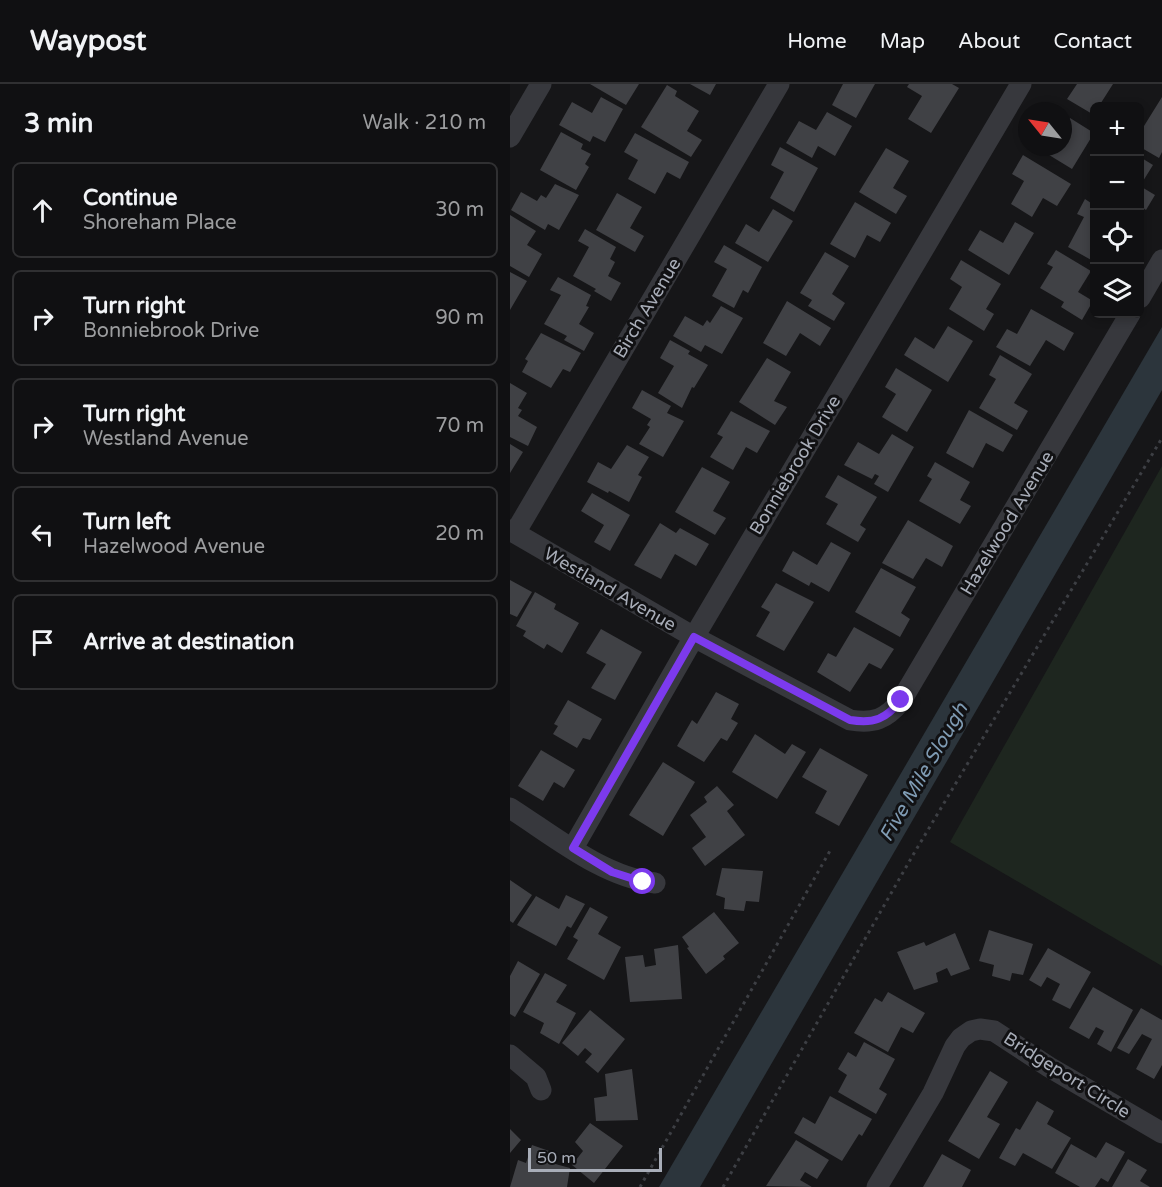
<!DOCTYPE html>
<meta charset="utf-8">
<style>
body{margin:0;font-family:"Varela Round",sans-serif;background:#1e1e20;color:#f1f3f6}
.controls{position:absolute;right:18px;top:18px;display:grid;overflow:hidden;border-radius:9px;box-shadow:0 3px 9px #0003}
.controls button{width:54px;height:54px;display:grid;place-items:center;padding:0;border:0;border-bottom:2px solid #303032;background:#101012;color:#f1f3f6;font:30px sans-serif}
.compass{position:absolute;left:508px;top:18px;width:54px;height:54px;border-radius:50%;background:#101012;box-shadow:0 3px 9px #0003;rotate:300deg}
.scale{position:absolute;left:18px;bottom:15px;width:134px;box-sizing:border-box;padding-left:6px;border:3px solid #a8adb8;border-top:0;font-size:16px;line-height:21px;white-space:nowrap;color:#a8adb8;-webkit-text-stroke:4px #111113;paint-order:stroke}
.stop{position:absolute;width:18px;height:18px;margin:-14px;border:4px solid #7c3aed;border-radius:50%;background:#fff}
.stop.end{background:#7c3aed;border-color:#fff;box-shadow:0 2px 6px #0008}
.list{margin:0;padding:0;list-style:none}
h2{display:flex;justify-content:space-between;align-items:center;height:78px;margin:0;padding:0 24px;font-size:26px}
h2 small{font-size:20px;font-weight:400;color:#9c9d9f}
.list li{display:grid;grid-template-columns:39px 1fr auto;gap:18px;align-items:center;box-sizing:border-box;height:96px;margin:0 12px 12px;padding:0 12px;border:2px solid #303032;border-radius:9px}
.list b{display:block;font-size:22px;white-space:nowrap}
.list p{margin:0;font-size:20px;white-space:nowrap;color:#9c9d9f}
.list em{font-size:20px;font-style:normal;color:#9c9d9f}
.icon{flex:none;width:33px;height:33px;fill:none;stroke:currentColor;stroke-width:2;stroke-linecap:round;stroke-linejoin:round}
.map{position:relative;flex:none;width:652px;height:1103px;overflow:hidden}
header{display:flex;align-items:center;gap:36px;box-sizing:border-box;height:84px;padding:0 30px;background:#101012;border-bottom:2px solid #303032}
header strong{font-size:28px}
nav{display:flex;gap:33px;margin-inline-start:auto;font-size:21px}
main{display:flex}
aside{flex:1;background:#101012}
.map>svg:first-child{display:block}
</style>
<header>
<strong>Waypost</strong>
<nav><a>Home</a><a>Map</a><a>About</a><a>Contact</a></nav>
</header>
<main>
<aside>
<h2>3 min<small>Walk · 210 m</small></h2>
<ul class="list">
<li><svg class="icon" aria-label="ahead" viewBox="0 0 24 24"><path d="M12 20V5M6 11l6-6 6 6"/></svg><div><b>Continue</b><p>Shoreham Place</p></div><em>30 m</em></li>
<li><svg class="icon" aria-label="right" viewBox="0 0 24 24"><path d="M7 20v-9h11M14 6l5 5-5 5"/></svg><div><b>Turn right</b><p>Bonniebrook Drive</p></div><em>90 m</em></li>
<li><svg class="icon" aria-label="right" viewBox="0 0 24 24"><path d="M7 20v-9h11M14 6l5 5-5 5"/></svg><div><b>Turn right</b><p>Westland Avenue</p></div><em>70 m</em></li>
<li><svg class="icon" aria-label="left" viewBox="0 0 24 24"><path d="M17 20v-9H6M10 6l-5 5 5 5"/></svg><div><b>Turn left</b><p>Hazelwood Avenue</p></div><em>20 m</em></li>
<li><svg class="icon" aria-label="arrive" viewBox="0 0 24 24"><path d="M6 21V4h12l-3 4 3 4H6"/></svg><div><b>Arrive at destination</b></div></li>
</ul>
</aside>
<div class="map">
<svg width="652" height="1103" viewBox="0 0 652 1103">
<rect width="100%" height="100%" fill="#161618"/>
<!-- green -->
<path fill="#1e261f" d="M652,382V882L440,758Z"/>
<!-- water -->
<path fill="#2c353c" d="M652,243V306L190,1103H149Z"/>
<!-- building -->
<path fill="#404145" d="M80,0H129L116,21Z
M180,0H206L200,11Z
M333,0H365L346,34L322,21Z
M399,0H442L449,4L421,49L398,35L412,12L397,3Z
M567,0H603L589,22H584V31L557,15Z
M157,1L167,7L165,12L189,27L177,47L192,56L181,73L131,43Z
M91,13L113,25L95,58L83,52L80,58L49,41L62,18L82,29Z
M652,13V68L649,74L630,63V39L634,42Z
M317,28L342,42L325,72L308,62L302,74L276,59L289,37L306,46Z
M560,34L584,49L562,85L526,63H553V45Z
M51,48L73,60L71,65L81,70L75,80L79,83L66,106L30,86Z
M125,49L179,78L170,95L157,88L145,110L118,95L128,76L114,68Z
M270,63L308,84L284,128L260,114L274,88L261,81Z
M376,64L399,77L383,104L397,112L386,130L349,108Z
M513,71L561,100L547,122L533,114L522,133L501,120L514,97L502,90Z
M630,73L643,81L630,102L645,111L636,126L630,122Z
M45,100L69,111L49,146L38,140L35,146L1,126L11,108L27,117L31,111L36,114Z
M107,109L132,123L120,144L134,152L125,168L86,146Z
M575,115L584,121L583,177L558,163L574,133L567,130Z
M345,118L381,139L370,158L357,151L345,174L320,160Z
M263,125L283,137L258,178L225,159L236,140L249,148Z
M0,131L26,147L17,161L32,170L19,193L0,182Z
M505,138L524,149L499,191L458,166L470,146L493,159Z
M75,145L106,163L100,175L105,178L98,192L111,199L101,217L84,207L86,205L63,192L79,163L68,157Z
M214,161L252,183L238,209L233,206L224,224L202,212L217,185L204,178Z
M546,166L581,187L568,208L583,217L572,236L551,223L554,218L530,204L543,183L537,180Z
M315,168L339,182L322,210L335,219L324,237L298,222L302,216L290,209Z
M451,176L491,200L476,225L484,230L474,247L439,225L452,203L440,195Z
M0,188L17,197L0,226Z
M48,193L81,211L76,222L79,223L69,240L84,249L74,267L54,256L57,252L34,240L51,211L40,206Z
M277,217L321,244L310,262L290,249L276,272L253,259Z
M211,222L233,234L212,270L195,261L191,268L163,252L175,232L193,242L197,236L200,239Z
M521,225L564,249L554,267L536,256L520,282L486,263L497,245L507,250Z
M438,242L463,257L438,298L394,271L405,253L424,265Z
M31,249L71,269L60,288L53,285L41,304L12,288L18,277L15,275Z
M160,256L180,267L178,270L198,281L184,304L182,303L172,324L148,309L164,282L150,274Z
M490,271L522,290L504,319L518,327L507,346L469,324L486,295L479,291Z
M257,274L281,288L264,317L277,323L265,341L229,318Z
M386,284L422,306L397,348L372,333L386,310L375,303Z
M0,299L17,309L8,324L12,326L8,332L27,343L18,362L0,353Z
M132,306L161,322L157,329L174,337L153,373L129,360L140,343L137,341L141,335L122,324Z
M459,326L503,351L493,368L476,359L463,384L436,369Z
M221,327L260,347L247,369L236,363L223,386L200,373L213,353L207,350Z
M382,350L404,363L378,408L364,400L369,392L365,390L362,395L334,381L348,358L369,370Z
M0,360L13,368L0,389Z
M117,361L139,373L128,391L132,393L119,418L99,407L98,409L77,398L88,378L101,385Z
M425,378L460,398L450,416L461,422L450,440L409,417L422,395L417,392Z
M192,383L220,398L203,427L216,434L205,451L165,428Z
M328,391L367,413L350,441L356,445L348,458L316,440L328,420L315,413Z
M82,409L120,431L100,467L84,458L94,441L71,427Z
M398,436L443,462L432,483L416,474L403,495L372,479Z
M150,439L166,449L170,444L199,460L186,482L165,470L151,495L124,481Z
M321,458L341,469L319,508L301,498L299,502L272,487L283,467L307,481Z
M371,484L406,503L391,529L400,535L390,553L345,528Z
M0,496L22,508L7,533L0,530Z
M266,499L304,518L274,567L246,552L260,528L251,523Z
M25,508L46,520L44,525L69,539L52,569L37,560L34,565L13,552L16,547L6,542Z
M344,543L384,565L371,585L359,579L340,608L307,588L318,569L326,573Z
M91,545L132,568L105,616L81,604L96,580L76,569Z
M206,608L229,620L221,635L228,639L217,657L211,654L194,678L167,662L182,636L187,640Z
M58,616L92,635L80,656L73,654L67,664L43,650L48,642L44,640Z
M245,650L275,670L282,660L296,668L267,715L222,688Z
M310,664L358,691L329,742L305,729L317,707L292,693Z
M31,666L65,686L54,704L44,698L33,717L8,702Z
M153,678L185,698L153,752L119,731Z
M207,702L224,721L217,727L235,751L195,782L182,764L196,753L180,731L197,718L194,713Z
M212,784L253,787L249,818L236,817L234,827L214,825L215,814L206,811Z
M0,796L22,811L3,839L0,837Z
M56,811L75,820L61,844L57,842L46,862L7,841L26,812L49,825Z
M80,823L98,833L88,850L111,863L94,896L57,875L68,856L63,853Z
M204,828L229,859L213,872L215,875L196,890L177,864L179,863L172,853Z
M479,846L523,860L513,891L502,889L500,897L482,892L484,881L469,877Z
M445,849L460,885L441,892L437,884L426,889L428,898L404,906L387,868L414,858L416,862Z
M168,861L172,915L120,918L115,873L133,871L135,883L146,881L144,865Z
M538,864L581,888L560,925L542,916L550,900L537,893L531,903L519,896Z
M8,877L30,890L5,933L0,930V892Z
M35,889L57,901L46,918L66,929L49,960L30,949L34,939L13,928Z
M583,903L623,926L601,968L587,960L594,947L586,943L579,955L559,944Z
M378,908L415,929L403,949L391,943L378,968L344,949L365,914L372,918Z
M631,924L652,936V981L644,995L626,985L642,955L632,950L619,970L607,964Z
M80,926L115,955L88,989L75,978L82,970L75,964L68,972L52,959Z
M354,958L385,975L369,1005L377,1010L366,1030L328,1008L337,991L328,985L338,968L346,973Z
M122,985L128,1036L86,1037L84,1014L97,1012L95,990Z
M480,987L498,998L477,1033L490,1040L469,1075L438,1057Z
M320,1012L362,1035L352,1052L349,1050L332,1077L284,1049L293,1033L305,1040Z
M527,1017L544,1027L537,1040L561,1054L542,1085L513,1069L505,1082L489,1074L506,1044L510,1046Z
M80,1039L113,1062L84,1099L62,1081L73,1067L65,1058Z
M0,1045L11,1056L0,1069Z
M286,1056L319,1076L307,1095L295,1088L290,1096L302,1103L256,1102Z
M596,1058L615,1068L598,1098L591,1094L585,1103H570L545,1089L561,1060L586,1074Z
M22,1061L42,1068L38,1078L60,1084L57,1103H0L8,1076L16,1079Z
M432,1070L461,1086L452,1103H413Z
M618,1075L637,1086L630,1097L640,1103H602Z"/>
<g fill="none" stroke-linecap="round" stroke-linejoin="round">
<!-- path -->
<path stroke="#3d3f44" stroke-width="3" stroke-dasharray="3 4.5" stroke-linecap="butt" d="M130,1103L321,765
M213,1103L403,771L652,354"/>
<!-- minor -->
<path stroke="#37383d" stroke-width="21" d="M0,53L31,0
M630,214L652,176
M0,446L184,553L340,636C364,640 376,635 391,617L620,230
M5,449L269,0
M0,724C44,752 93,793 145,799
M63,764L184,553L511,0
M0,971L26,993L31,1006
M367,1103L423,1009L445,962L451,954L461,947L470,945L484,947L539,983L652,1049"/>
</g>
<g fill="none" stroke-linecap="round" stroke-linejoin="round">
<!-- route -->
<path stroke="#7c3aed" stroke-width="8" d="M133,798L102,788L63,764L184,553L340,636C364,640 376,635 391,616"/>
</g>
<g text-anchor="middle" stroke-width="6" stroke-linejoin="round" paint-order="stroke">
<!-- street labels -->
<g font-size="18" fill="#a8adb8" stroke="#111113">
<text transform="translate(137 224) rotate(-59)" y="6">Birch Avenue</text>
<text transform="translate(285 381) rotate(-59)" y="6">Bonniebrook Drive</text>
<text transform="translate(497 439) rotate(-59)" y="6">Hazelwood Avenue</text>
<text transform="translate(100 505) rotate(30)" y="6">Westland Avenue</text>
<text transform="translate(557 991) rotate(32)" y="6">Bridgeport Circle</text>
</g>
<!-- water labels -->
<g font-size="20" font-style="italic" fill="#7f9bb3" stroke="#111113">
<text transform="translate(413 688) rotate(-60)" y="7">Five Mile Slough</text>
</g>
</g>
</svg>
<div class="controls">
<button>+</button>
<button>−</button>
<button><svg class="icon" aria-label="locate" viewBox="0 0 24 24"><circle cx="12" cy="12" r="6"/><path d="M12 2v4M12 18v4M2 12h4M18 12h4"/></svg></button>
<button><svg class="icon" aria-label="layers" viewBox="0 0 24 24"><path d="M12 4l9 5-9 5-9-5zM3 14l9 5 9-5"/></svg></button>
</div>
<svg class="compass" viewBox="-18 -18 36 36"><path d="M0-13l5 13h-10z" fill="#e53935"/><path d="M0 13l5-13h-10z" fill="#9c9d9f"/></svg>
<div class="scale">50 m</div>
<div class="stop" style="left:133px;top:798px"></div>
<div class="stop end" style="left:391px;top:616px"></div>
</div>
</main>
